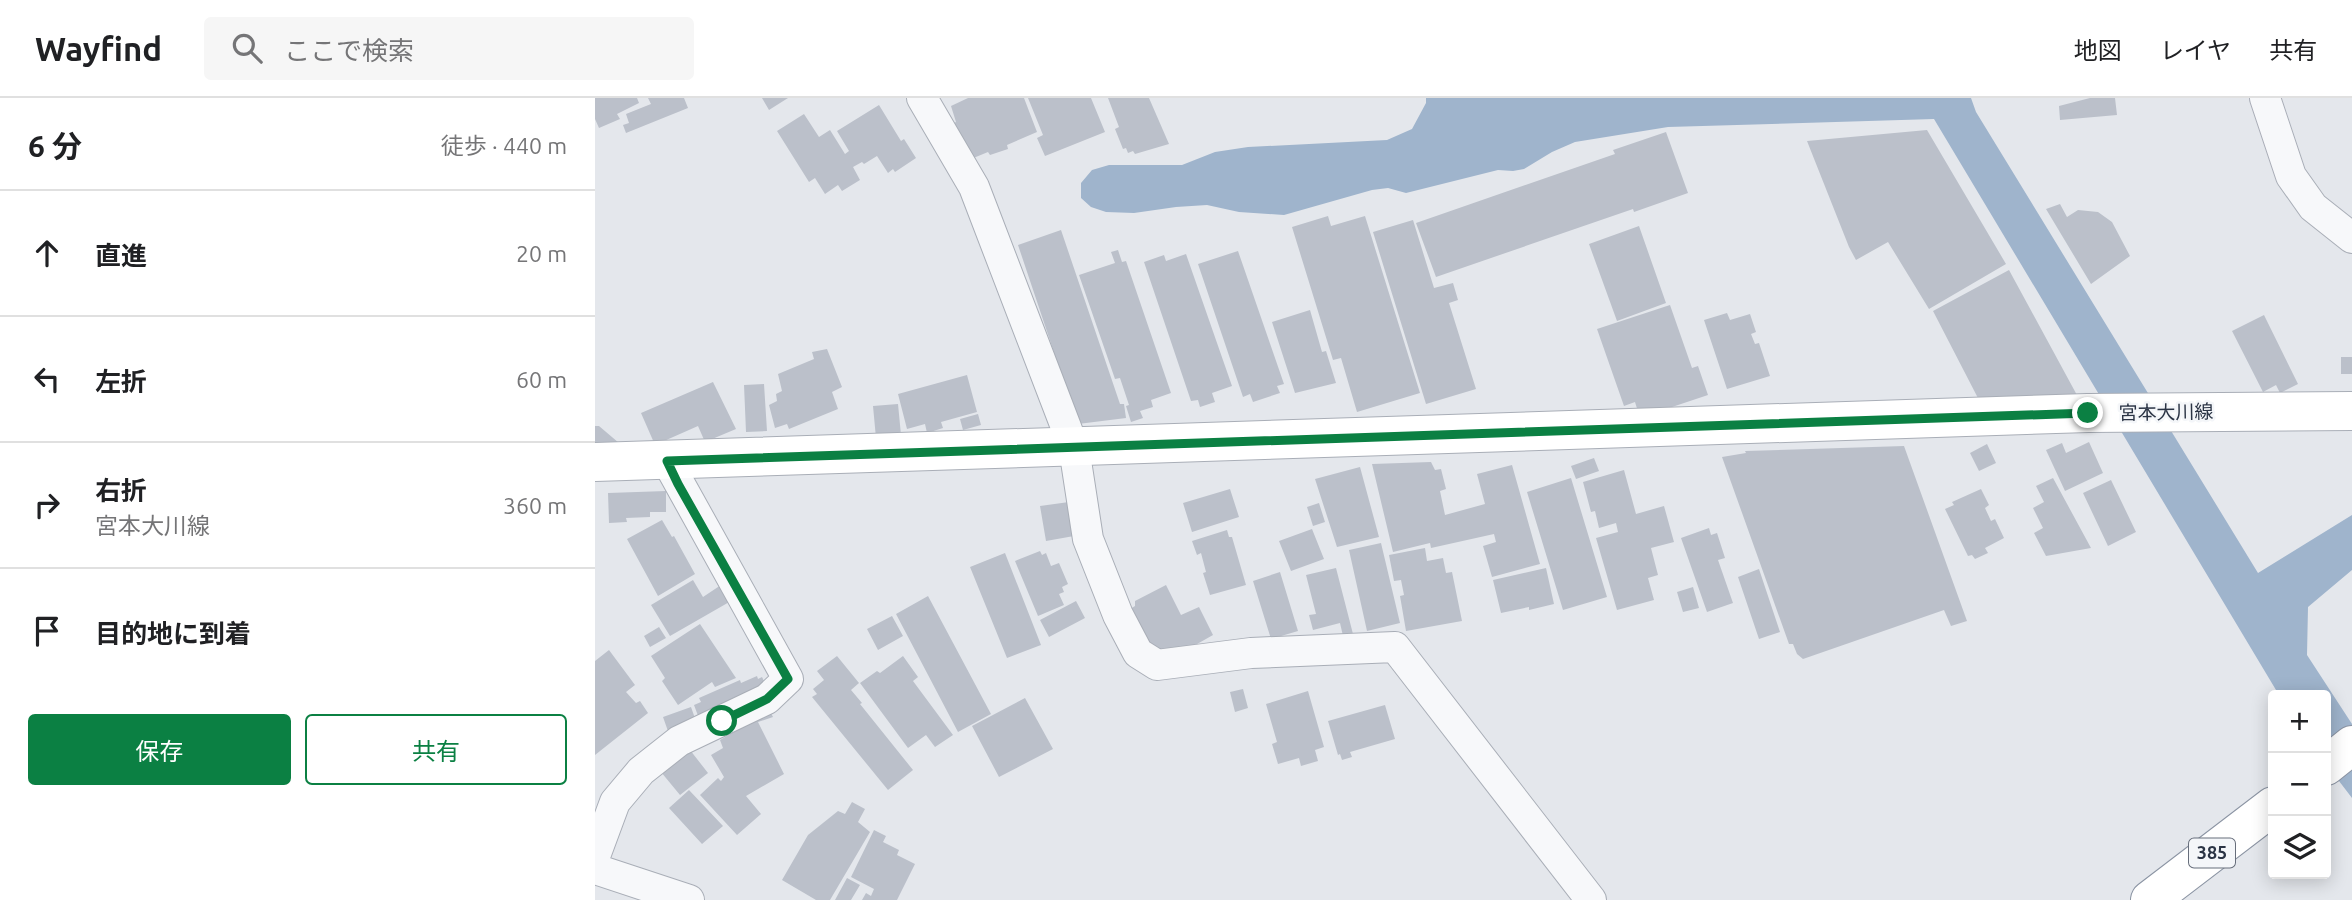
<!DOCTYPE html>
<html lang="ja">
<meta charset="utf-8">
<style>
body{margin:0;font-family:Ubuntu,"Noto Sans JP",sans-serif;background:#f6f6f6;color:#202124}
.controls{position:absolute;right:21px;bottom:21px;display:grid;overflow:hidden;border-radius:7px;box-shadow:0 4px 18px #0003}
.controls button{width:63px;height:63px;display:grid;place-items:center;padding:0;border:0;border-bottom:2px solid #e0e0e0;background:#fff;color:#202124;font:35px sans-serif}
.stop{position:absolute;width:21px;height:21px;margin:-16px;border:5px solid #0b8043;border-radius:50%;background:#fff}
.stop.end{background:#0b8043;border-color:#fff;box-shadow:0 2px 7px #0008}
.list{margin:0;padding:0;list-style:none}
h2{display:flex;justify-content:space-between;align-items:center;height:91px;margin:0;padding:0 28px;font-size:30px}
h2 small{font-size:23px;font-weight:400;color:#757577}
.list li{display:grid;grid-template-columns:46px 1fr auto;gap:21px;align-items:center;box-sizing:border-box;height:126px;padding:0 28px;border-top:2px solid #e0e0e0}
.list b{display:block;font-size:26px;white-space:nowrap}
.list p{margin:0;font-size:23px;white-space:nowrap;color:#757577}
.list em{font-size:23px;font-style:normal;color:#757577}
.actions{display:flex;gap:14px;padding:21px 28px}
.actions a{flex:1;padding:16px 0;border:2px solid #0b8043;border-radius:7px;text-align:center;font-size:24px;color:#0b8043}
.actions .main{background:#0b8043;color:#fff}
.icon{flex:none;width:38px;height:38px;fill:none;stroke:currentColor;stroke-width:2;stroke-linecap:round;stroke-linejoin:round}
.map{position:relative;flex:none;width:1757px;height:802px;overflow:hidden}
header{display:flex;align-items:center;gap:42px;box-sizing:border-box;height:98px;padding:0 35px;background:#fff;border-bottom:2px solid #e0e0e0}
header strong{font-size:33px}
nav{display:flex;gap:38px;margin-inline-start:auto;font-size:24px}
.search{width:490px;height:63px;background:#f6f6f6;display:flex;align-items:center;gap:18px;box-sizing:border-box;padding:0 24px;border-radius:7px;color:#757577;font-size:26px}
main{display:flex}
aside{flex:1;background:#fff}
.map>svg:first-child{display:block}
</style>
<header>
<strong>Wayfind</strong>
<div class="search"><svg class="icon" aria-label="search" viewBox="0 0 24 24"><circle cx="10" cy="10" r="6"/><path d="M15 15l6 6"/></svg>ここで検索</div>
<nav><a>地図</a><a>レイヤ</a><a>共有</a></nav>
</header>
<main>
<aside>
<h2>6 分<small>徒歩 · 440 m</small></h2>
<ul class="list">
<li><svg class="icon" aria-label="ahead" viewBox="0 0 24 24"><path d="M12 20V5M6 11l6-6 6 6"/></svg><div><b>直進</b></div><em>20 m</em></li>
<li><svg class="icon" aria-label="left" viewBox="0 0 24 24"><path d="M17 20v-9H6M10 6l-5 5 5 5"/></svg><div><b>左折</b></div><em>60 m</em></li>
<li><svg class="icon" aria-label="right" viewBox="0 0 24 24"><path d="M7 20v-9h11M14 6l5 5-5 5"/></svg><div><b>右折</b><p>宮本大川線</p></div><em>360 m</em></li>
<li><svg class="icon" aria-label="arrive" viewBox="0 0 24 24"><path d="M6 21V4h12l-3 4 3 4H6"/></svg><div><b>目的地に到着</b></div></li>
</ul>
<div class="actions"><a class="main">保存</a><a>共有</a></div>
</aside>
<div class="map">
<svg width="1757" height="802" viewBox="0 0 1757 802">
<rect width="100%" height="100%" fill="#e4e7ec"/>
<!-- water -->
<path fill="#9fb4cc" d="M831,0H1376L1381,14L1663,475L1757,417V472L1713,509L1712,557L1757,626V700L1731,666V597H1684L1339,21L1073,29L980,44L957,54L929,71L918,73L903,72L811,95L793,90L777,92L689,117L644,114L612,107L581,109L539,115L511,114L496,109L486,100V85L497,72L514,67H587L620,54L653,49L792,42L817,31L831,5Z"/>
<!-- building -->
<path fill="#bbc0ca" d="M0,0H42L44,5L22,16L25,21L4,30L0,21Z
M53,0H89L93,10L31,35L28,27L34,25L31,16L56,6Z
M167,0H193L174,12Z
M373,0H429L442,34L412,47L413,51L395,57L393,54L376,61L357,26L361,24L356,8Z
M433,0H496L510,34L450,58L442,40L448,37Z
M513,0H554L574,46L540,56L538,53L533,55L531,50L528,51L520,31L524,29Z
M1495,0H1520L1522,17L1465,22L1464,8Z
M284,7L306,43L309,41L321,60L300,74L298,71L293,75L282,58L269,66L267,64L258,69L265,82L247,93L243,87L230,96L220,80L214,84L182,33L209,16L224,39L235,32L250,56L254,53L242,33Z
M1332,32L1411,166L1334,211L1293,144L1261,162L1254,149L1212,43Z
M1071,34L1093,95L1039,114L1038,111L841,179L821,125L1020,56L1018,52Z
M1465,106L1472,119L1483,112L1503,114L1517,124L1535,158L1496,186L1451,111Z
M733,118L736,128L770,118L825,295L762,314L746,260L738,262L697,129Z
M818,122L839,190L858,185L863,202L854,205L881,291L831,306L778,134Z
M1044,128L1071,205L1022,223L994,146Z
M466,132L525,306H529L531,320L483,326L423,147Z
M523,152L527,164L531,163L576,295L556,302L558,309L545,313L548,320L536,324L531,308L534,307L525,280L520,281L484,177L520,165L516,154Z
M643,153L689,286L682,288L685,295L658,304L655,296L648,299L603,166Z
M591,156L637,288L617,295L620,304L605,309L603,302L596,303L549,164L569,157L571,163Z
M1414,172L1483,299L1385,304L1338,213Z
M1075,207L1097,270L1103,268L1113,297L1056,316L1044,317L1040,304L1029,308L1002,231Z
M715,212L727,254L731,253L741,285L700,295L677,224Z
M1132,215L1135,222L1155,216L1161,234L1156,236L1160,246L1164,245L1175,278L1132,291L1109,222Z
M1669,217L1703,286L1685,295L1681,287L1668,294L1637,233Z
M232,251L247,289L237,294L243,311L194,331L192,326L180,330L174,307L182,303L181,296L187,293L183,276L219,261L217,254Z
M1746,259H1757V276H1746Z
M372,277L382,314L346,324L348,330L332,335L330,326L312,331L303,296Z
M118,284L141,331L110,344L103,328L60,347L46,315Z
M169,286L172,333L151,334L149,287Z
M303,306L306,337L281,340L278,308Z
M383,316L386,327L368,332L365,321Z
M0,328H4L24,345L0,351Z
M1494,344L1508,375L1470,393L1451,352L1467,345L1471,355Z
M1392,346L1401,365L1384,373L1375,355Z
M1309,348L1372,523L1356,528L1349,512L1208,561L1202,556L1198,546H1194L1127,359L1151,355L1150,353Z
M999,360L1004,373L981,381L976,368Z
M836,364L840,372L846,371L851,391L845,393L850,417L890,406L882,376L917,367L945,466L897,479L888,448L901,444L899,436L836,450L835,445L798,454L777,366Z
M765,369L784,439L742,449L720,381Z
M1029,372L1041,416L1069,408L1079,444L1056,450L1063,477L1053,480L1059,502L1022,512L1001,440L1023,434L1021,425L1004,430L1000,413L996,414L988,384Z
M976,380L1012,499L968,512L932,394Z
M1458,380L1496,450L1451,458L1439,435L1448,430L1438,410L1449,404L1441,388Z
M1516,382L1541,434L1513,448L1488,395Z
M635,391L644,419L597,434L588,405Z
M1386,391L1394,407L1390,410L1396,423L1400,421L1409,440L1390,450L1393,455L1380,461L1377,457L1373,458L1350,411L1359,407L1357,404Z
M71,393V414H55V419L31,420L32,424L14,425L13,395Z
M474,404L479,438L451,443L445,408Z
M724,405L730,424L718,428L712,409Z
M67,422L77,439L79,438L100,476L63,498L32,441Z
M1114,430L1116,437L1122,435L1130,460L1123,462L1138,505L1112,514L1086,440Z
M717,431L729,461L696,473L684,443Z
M632,432L634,439H637L651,487L615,497L608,475L611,474L606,455L602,457L597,443Z
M786,445L805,525L772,533L754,452Z
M830,450L832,463L848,460L851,475L857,474L867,523L811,533L805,498L809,497L806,482L799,483L794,457Z
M445,453L447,457L451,455L456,468L464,465L473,486L467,489L469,494L464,496L469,507L443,518L420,463Z
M410,455L446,547L412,560L375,469Z
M741,470L758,536L748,538L745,525L718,532L714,517L721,516L711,477Z
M951,470L959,506L934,512V509L906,515L898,482Z
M1164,471L1185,534L1164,541L1143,479Z
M685,474L703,533L676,541L658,483Z
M98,482L108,499L126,487L136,503L75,538L56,507Z
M571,487L586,517L604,509L618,537L595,550L562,561L530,514L540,508V503Z
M1098,489L1104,510L1088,514L1082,494Z
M333,498L396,616L363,634L301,516Z
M481,503L490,520L454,539L445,522Z
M297,518L308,538L283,552L272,531Z
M105,526L141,580L120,589L117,584L83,607L67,583L70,580L56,558Z
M64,529L71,540L55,549L49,538Z
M14,552L40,587L31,594L41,605L45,603L53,615L0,657V563Z
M242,558L264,585L256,592L267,605L265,606L318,672L293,692L217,599L222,596L218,591L229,582L222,573Z
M308,558L323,579L318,583L358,637L340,649L331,637L313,650L265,585L282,573L285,575Z
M162,578L163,581L167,579L173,591L105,623L99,607L106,604L104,600L145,582L146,585Z
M648,591L653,610L640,614L635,594Z
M713,593L729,649L720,652L723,663L706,668L704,660L683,666L677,646L682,644L671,606Z
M430,600L458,651L404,679L377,628Z
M790,607L800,641L755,654L757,659L747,662L745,656L743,657L733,623Z
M96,609L102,626L74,636L68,619Z
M173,609L178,619L163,624L189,676L151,698L166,716L142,737L105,697L123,680L126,683L129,679L116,657L128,650L125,642L151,627Z
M95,652L113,675L85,697L66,674Z
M94,692L128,728L107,746L74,710Z
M257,704L270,711L263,724L275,734L235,802H221L187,782L213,737L243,713L250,716Z
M279,732L291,738L288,744L304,752L302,757L320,766L302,802H267L271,795L276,798L279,791L256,779Z
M252,780L265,787L256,802H240Z"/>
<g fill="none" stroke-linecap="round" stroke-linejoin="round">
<defs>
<path id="street" d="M327,0L379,89L479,350L493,441L523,517L543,555L562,567L656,555L800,549L996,802
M1670,0L1696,78L1718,109L1757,140
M0,758L20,704L46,673L84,643L172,601L193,581L72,363
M0,771L94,802"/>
<path id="secondary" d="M0,364L1493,315L1757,313"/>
<path id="highway" d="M1731,668L1757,647
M1555,802L1678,708"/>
</defs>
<!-- street casing -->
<use href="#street" stroke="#a9aeb7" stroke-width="32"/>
<!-- secondary casing -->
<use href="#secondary" stroke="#a9aeb7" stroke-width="40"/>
<!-- highway casing -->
<use href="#highway" stroke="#8b94a3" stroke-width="40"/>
<!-- street -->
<use href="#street" stroke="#f7f8fa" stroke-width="30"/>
<!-- secondary -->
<use href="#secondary" stroke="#fff" stroke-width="38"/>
<!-- highway -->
<use href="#highway" stroke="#fff" stroke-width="38"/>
</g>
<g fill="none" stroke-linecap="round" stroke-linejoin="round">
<!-- route -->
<path stroke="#0b8043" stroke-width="9" d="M127,623L172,601L193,581L83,386L72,363L1493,315"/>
</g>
<g text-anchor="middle" stroke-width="5" stroke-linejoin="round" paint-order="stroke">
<!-- shield labels -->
<rect fill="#f4f6f9" stroke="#676e7b" stroke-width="2" x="1594" y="740.5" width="46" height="29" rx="5"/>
<g font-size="18" font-weight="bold" fill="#2b3445">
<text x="1617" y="761">385</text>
</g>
<!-- street labels -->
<g font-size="19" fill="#2b3445" stroke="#f4f6f9">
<text transform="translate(1571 314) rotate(-1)" y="7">宮本大川線</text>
</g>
</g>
</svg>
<div class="controls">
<button>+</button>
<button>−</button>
<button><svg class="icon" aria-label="layers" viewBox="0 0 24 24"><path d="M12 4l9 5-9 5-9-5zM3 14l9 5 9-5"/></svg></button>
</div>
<div class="stop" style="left:127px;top:623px"></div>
<div class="stop end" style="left:1493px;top:315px"></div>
</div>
</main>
